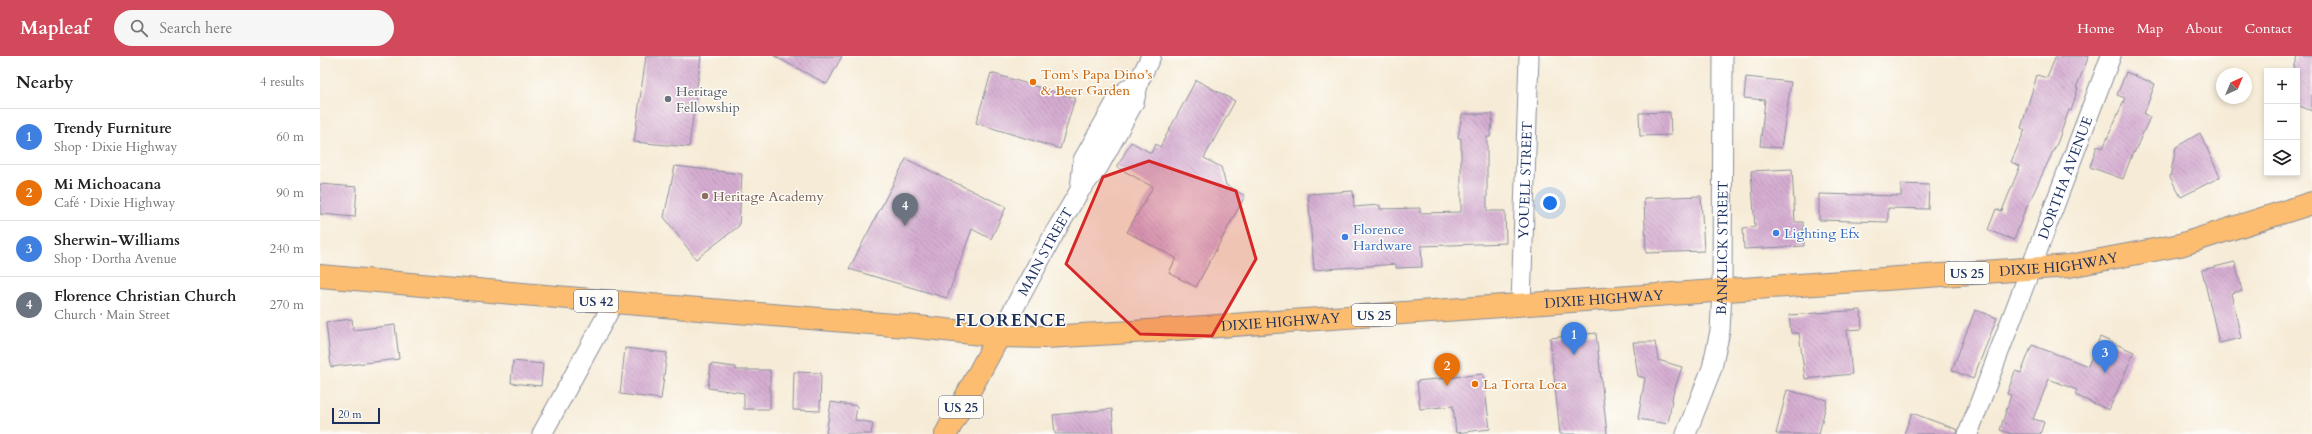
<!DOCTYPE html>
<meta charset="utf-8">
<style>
body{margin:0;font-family:Cardo,serif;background:#f6f6f6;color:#222}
.controls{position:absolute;right:12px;top:12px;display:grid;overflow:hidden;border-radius:0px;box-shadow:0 2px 6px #0003}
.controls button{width:36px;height:36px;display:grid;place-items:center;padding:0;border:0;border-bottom:1px solid #e0e0e0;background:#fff;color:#222;font:20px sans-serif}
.compass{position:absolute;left:1896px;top:12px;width:36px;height:36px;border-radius:50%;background:#fff;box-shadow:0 2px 6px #0003;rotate:44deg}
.scale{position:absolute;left:12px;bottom:10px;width:48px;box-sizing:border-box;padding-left:4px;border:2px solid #1b2f5e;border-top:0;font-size:11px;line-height:14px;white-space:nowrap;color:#1b2f5e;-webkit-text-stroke:3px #fdfcf7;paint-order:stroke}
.you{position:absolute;left:1230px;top:147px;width:14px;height:14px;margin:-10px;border:3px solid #fff;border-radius:50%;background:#1a73e8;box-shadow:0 0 0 6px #1a73e833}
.badge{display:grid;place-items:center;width:26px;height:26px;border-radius:50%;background:#d1495b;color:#fff;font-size:13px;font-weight:700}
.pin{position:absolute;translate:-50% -33px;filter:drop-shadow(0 1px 2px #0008)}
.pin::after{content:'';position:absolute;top:21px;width:14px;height:12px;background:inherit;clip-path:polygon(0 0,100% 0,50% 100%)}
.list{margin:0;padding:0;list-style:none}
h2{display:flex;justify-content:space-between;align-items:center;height:52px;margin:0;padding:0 16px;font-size:17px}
h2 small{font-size:13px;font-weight:400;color:#767676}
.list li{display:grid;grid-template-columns:26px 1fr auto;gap:12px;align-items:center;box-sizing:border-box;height:56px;padding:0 16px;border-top:1px solid #e0e0e0}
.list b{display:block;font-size:15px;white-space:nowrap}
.list p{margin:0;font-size:13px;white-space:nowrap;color:#767676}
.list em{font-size:13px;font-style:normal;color:#767676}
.icon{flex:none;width:22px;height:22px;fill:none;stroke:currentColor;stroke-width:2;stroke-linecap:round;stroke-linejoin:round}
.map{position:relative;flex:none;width:1992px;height:378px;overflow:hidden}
header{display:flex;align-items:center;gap:24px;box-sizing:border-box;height:56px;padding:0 20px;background:#d1495b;color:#fff}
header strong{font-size:19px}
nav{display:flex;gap:22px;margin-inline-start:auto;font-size:14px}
.search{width:280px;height:36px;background:#f6f6f6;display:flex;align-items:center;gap:10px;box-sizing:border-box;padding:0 14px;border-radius:22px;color:#767676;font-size:15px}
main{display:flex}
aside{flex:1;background:#fff}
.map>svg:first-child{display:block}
</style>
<header>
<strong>Mapleaf</strong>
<div class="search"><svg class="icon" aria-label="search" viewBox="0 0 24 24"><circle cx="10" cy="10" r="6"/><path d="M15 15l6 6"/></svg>Search here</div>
<nav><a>Home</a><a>Map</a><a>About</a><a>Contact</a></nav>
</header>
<main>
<aside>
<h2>Nearby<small>4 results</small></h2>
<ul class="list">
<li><span class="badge" style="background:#3f7fe0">1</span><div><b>Trendy Furniture</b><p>Shop · Dixie Highway</p></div><em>60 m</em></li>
<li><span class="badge" style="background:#e8710a">2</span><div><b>Mi Michoacana</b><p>Café · Dixie Highway</p></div><em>90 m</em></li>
<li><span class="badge" style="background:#3f7fe0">3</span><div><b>Sherwin-Williams</b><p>Shop · Dortha Avenue</p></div><em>240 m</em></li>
<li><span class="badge" style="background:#6b7280">4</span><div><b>Florence Christian Church</b><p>Church · Main Street</p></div><em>270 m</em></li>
</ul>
</aside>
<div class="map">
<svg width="1992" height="378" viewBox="0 0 1992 378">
<defs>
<pattern id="building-back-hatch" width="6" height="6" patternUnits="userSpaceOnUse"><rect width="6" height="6" fill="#d6add2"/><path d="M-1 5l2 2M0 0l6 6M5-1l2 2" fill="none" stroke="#ad8dae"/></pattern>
</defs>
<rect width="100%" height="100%" fill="#fdfcf7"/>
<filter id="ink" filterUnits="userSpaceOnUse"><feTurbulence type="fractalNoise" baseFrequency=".025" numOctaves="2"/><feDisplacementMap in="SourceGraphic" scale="8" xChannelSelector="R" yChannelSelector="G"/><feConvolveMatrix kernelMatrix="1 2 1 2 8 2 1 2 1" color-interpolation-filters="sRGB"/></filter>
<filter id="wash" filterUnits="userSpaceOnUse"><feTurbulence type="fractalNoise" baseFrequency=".012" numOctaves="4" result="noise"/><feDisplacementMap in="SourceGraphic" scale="16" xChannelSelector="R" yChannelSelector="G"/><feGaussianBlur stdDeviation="0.9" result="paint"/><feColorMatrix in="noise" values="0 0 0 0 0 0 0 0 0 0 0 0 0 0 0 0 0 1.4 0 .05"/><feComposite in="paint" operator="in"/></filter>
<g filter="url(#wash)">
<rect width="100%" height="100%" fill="#f6ebd6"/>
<g id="blocks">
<!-- building -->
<path fill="url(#building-back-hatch)" d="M326,0H381L369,91L314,86Z
M454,0H522L507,28Z
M1736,0H1769L1756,32H1758L1751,55L1749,54L1738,85L1704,157L1694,184L1668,174L1676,153L1682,155L1700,110L1691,106L1705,74L1701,72L1717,19L1727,22Z
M1977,0H1992V55L1977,49V15H1972Z
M1806,16L1835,28L1824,58L1830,61L1814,97L1813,96L1803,123L1770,111L1777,90L1783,92L1805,42L1797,39Z
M671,17L755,42L740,93L656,67Z
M1426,21L1471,26L1461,92L1440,90L1445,44L1424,42Z
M876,24L915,45L884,102L901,111L906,129L925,140L876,231L849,217L856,202L807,176L833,131L797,111L811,86L831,97L836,88L840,91Z
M1350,56L1351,79L1320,80L1319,57Z
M1142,58H1173L1170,81H1167V155H1185L1186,187L1101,190L1102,211L1076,212V208L994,214L988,138L1033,135L1034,151L1060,149V153L1100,152V157L1141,156V82H1138Z
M1880,77L1900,121L1861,141L1850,121L1856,91Z
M586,103L686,151L671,183L652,173L627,242L529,213Z
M355,110L422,118L419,170L376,203L344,161Z
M1472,113L1475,166H1483L1484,190L1424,193L1423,172L1435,171L1431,115Z
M0,128L37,131L35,161L0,158Z
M1581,128L1609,129L1608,153L1568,152V166L1499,164V138L1581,140Z
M1381,140L1384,195L1326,197L1324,142Z
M1915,206L1922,235L1911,237L1921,282L1899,287L1882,214Z
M1541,254L1542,273L1527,274L1532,318L1485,323L1479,277H1471L1469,259Z
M1655,254L1677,262L1653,323L1632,314Z
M32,263L33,274L75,269L79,303L11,311L6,266Z
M1276,277L1287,378H1240L1230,282Z
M1780,281L1814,296L1789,354L1755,339L1757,334L1729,323L1713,363L1724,366L1720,378H1692L1680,374L1691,339L1687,338L1695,315L1701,317L1712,289L1768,310Z
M1313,286H1335L1338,304L1362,311L1353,338L1348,368L1318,363L1325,322L1318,320Z
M305,292L347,297L341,343L300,338Z
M193,305L223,308L221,330L191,327Z
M391,308L416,311V314H450V353H424V337L388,332Z
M474,316L501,317L500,355L473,354Z
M1163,318L1170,373L1136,377L1133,350L1100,353L1097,325Z
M1467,334L1507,344L1499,378H1456Z
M511,346L537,350L535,364L553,367L551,378H506Z
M792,353L794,378H735L733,359Z
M1592,357L1638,374L1637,378H1584Z"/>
</g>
</g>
<g filter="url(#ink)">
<use href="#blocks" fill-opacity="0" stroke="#888d9a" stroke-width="1"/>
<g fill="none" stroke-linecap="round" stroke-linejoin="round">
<defs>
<g id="minor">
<path d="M760,134L763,104L800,39L819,25"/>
<path id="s1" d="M1201,249L1209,0"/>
<path id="s2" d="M679,280L734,178L760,134L779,110L814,46L819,25L831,0"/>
<path d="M222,378L294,246"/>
<path id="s3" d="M1366,378L1392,312L1400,275L1402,235L1403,0"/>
<path id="s4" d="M1648,378L1791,0"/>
</g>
<g id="major">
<path id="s5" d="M0,220L294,246L598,271L679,280L726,281L813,276L1749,210L1860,189L1992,147"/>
<path d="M626,378L679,280"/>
</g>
</defs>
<!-- minor casing -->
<use href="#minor" stroke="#888d9a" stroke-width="21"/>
<!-- major casing -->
<use href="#major" stroke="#888d9a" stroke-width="24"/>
<!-- minor -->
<use href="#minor" stroke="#fff" stroke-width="19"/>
<!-- major -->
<use href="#major" stroke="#fcbd6f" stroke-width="22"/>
</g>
</g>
<!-- marked area -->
<path fill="#d62828" fill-opacity="0.2" stroke="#d62828" stroke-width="3" stroke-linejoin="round" d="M829,105L916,135L936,203L892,280L820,278L746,208L783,121Z"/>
<!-- markers -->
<g fill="#e8710a" stroke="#fdfcf7" stroke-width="1.5">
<circle cx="713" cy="26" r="4"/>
<circle cx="1155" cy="328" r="4"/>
</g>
<circle fill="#6b7280" stroke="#fdfcf7" stroke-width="1.5" cx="348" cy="43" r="4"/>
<circle fill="#8d6e63" stroke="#fdfcf7" stroke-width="1.5" cx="385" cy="140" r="4"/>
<g fill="#3f7fe0" stroke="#fdfcf7" stroke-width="1.5">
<circle cx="1456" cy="177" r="4"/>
<circle cx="1025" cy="181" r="4"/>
</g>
<g text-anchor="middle" stroke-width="3" stroke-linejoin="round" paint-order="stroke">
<!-- shield labels -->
<g fill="#fdfcf7" stroke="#5f6c8c" stroke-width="1">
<rect x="1625" y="206" width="44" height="22" rx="3"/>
<rect x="254" y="234" width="44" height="22" rx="3"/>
<rect x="1032" y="248" width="44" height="22" rx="3"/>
<rect x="619" y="340" width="44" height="22" rx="3"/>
</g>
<g font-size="13" font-weight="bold" fill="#1b2f5e">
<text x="1647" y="222">US 25</text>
<text x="276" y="250">US 42</text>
<text x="1054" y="264">US 25</text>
<text x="641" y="356">US 25</text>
</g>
<!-- food labels -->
<g font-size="14" fill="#c56008" stroke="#fdfcf7" text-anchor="start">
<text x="721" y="23">Tom’s Papa Dino’s<tspan x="721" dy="16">&amp; Beer Garden</tspan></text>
<text x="1163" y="333">La Torta Loca</text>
</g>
<!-- worship labels -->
<g font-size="14" fill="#5b616d" stroke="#fdfcf7" text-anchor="start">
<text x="356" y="40">Heritage<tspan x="356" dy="16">Fellowship</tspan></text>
</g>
<!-- street labels -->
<g font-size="14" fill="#1b2f5e" stroke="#fdfcf7">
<text dy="5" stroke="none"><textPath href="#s4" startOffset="274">DORTHA AVENUE</textPath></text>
<text dy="5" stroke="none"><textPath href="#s1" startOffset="125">YOUELL STREET</textPath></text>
<text dy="5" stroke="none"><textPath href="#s3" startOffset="192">BANKLICK STREET</textPath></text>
<text dy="5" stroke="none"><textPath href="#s2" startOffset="96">MAIN STREET</textPath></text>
<text dy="5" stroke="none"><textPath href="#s5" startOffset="1744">DIXIE HIGHWAY</textPath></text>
<text dy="5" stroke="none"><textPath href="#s5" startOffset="1288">DIXIE HIGHWAY</textPath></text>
<text dy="5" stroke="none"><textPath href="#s5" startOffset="964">DIXIE HIGHWAY</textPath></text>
</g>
<!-- education labels -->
<g font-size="14" fill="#785e54" stroke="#fdfcf7" text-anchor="start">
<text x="393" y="145">Heritage Academy</text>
</g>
<!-- shop labels -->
<g font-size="14" fill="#366cbe" stroke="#fdfcf7" text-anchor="start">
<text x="1033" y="178">Florence<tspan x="1033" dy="16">Hardware</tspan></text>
<text x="1464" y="182">Lighting Efx</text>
</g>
<!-- district labels -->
<g font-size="18" font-weight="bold" letter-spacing="1" fill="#1b2f5e" stroke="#fdfcf7">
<text x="691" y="270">FLORENCE</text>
</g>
</g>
</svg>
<div class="controls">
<button>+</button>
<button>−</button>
<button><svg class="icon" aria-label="layers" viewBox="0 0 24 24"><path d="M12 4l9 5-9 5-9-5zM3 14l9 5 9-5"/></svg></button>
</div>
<svg class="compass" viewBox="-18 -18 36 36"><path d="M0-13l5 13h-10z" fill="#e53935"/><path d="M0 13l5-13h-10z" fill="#767676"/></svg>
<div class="scale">20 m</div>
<div class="you"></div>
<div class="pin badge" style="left:1254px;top:299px;background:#3f7fe0">1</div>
<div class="pin badge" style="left:1127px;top:330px;background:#e8710a">2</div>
<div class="pin badge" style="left:1785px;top:317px;background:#3f7fe0">3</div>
<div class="pin badge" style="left:585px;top:170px;background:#6b7280">4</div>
</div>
</main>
